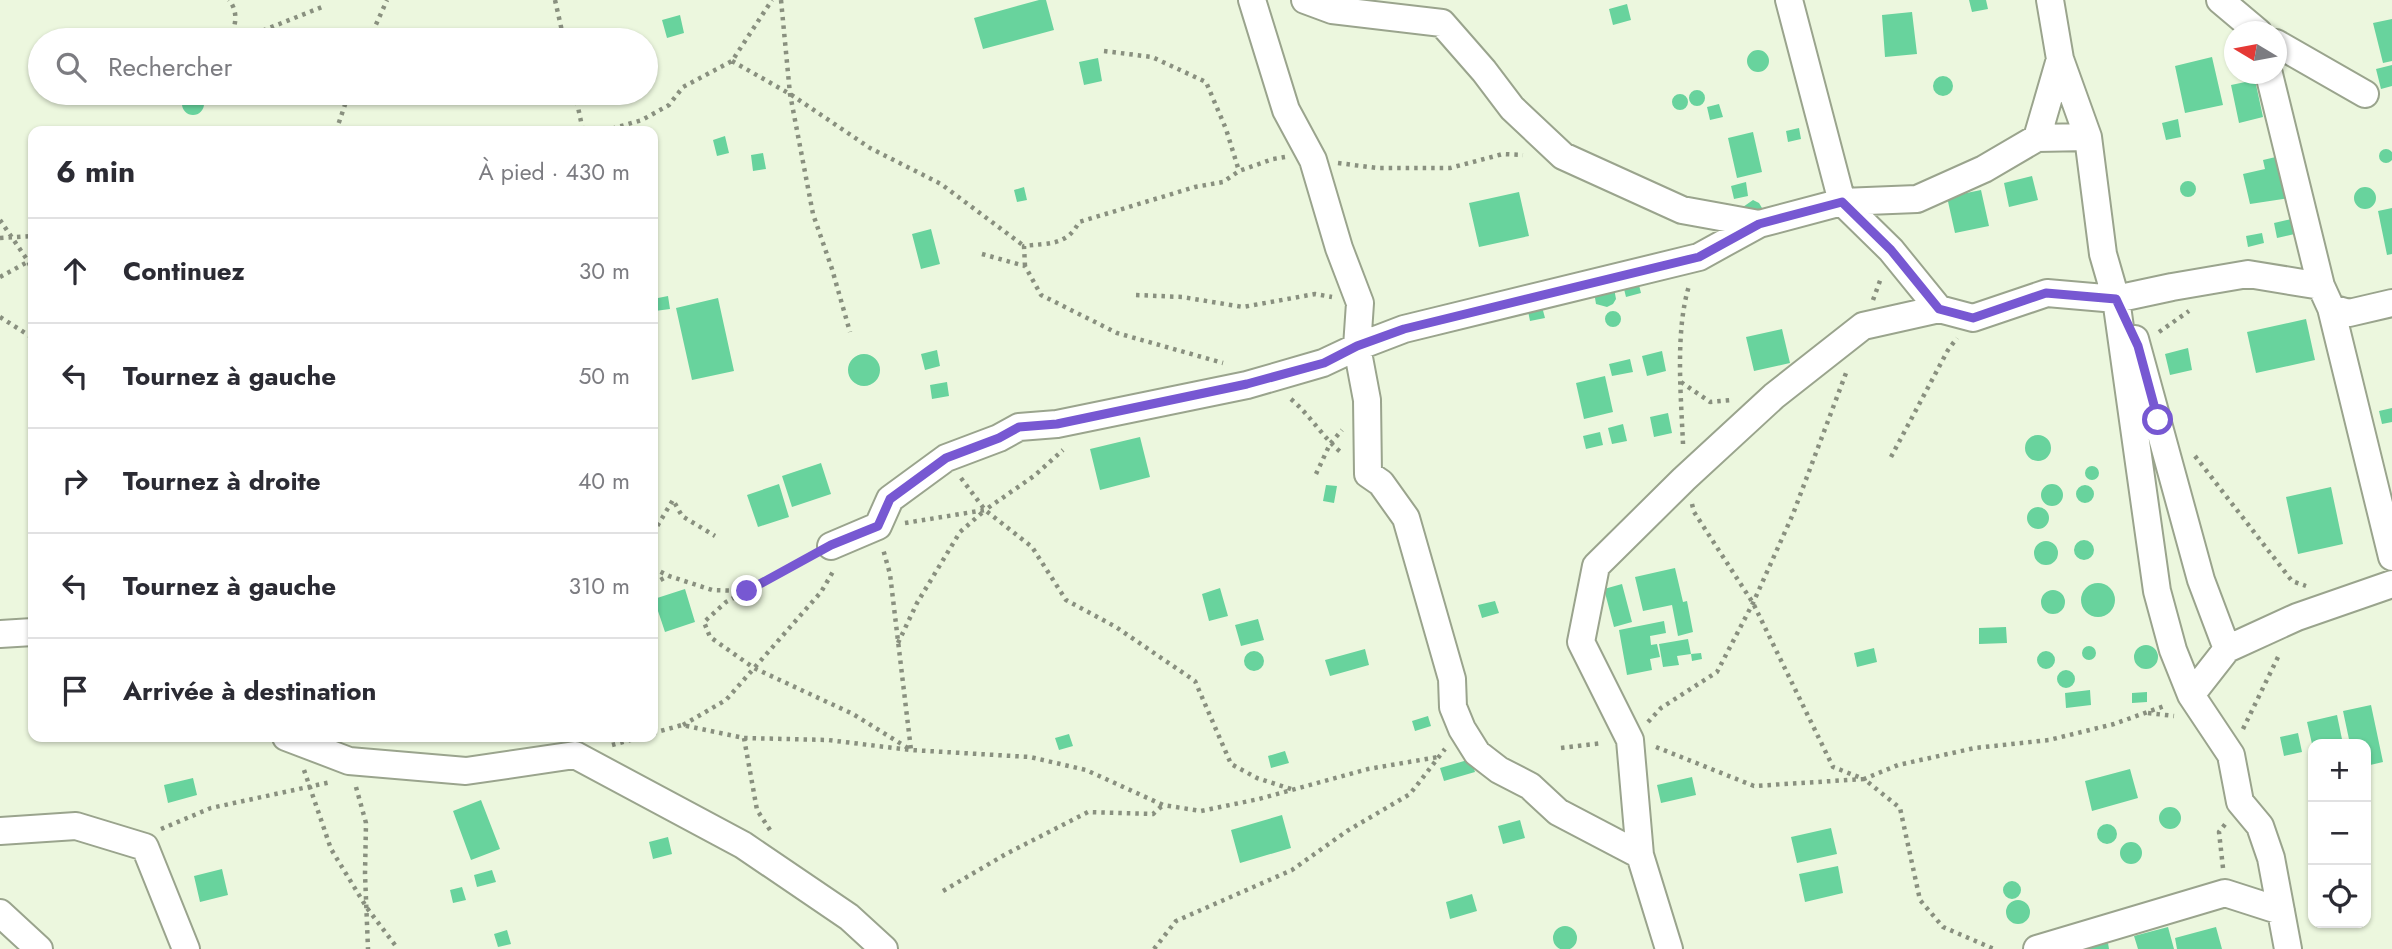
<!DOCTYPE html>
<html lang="fr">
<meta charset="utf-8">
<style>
body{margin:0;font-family:Jost,sans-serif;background:#f7f7f7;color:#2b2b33}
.controls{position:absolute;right:21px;bottom:21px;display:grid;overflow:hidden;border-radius:14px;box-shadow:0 2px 5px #0004}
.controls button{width:63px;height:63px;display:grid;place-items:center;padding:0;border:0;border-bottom:2px solid #e1e1e2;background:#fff;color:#2b2b33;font:35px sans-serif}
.compass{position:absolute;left:2224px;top:21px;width:63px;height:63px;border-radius:50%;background:#fff;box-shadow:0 2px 5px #0004;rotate:280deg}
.stop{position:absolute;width:21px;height:21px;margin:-16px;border:5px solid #7758d2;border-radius:50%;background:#fff}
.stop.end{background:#7758d2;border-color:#fff;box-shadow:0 2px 7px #0008}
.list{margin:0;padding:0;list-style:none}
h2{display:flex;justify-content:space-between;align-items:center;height:91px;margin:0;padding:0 28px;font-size:30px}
h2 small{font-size:23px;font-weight:400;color:#7c7c81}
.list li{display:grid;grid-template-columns:46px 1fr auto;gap:21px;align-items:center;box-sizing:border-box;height:105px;padding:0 28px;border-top:2px solid #e1e1e2}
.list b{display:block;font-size:26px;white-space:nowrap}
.list em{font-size:23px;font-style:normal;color:#7c7c81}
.icon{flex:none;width:38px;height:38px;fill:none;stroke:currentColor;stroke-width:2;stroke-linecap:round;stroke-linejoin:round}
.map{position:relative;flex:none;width:2392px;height:949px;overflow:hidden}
.search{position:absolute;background:#fff;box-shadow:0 2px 5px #0004;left:28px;top:28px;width:630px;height:77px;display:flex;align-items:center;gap:18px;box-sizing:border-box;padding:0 24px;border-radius:38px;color:#7c7c81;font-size:26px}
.panel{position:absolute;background:#fff;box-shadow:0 2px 5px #0004;left:28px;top:126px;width:630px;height:616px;border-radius:14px}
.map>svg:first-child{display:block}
</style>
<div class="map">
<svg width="2392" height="949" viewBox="0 0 2392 949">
<rect width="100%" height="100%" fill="#ecf7de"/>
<!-- building -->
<path fill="#68d39d" d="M1039,0H1046L1054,30L983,49L974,18Z
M1969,0H1986L1988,9L1972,12Z
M1627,4L1631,20L1613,25L1609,9Z
M1912,12L1917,54L1885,57L1882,15Z
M680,15L684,33L667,38L662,20Z
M2392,19V61L2383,63L2373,23Z
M1747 61a11 11 0 1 1 22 0a11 11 0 1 1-22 0Z
M2212,57L2223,105L2185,113L2175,66Z
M1098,58L1102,81L1084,85L1079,62Z
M2392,65V86L2381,89L2376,69Z
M1933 86a10 10 0 1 1 20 0a10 10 0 1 1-20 0Z
M2255,80L2263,117L2239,123L2231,85Z
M1689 98a8 8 0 1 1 16 0a8 8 0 1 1-16 0Z
M182 104a11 11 0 1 1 22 0a11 11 0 1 1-22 0Z
M1672 102a8 8 0 1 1 16 0a8 8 0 1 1-16 0Z
M1719,104L1723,117L1710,120L1707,107Z
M2178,119L2181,137L2166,140L2162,123Z
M193,126L202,131H181L186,127Z
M266,128H274L278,131H259Z
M1799,128L1801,139L1788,142L1786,131Z
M1753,132L1762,172L1737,178L1728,138Z
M725,136L729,153L717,156L713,140Z
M2379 156a7 7 0 1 1 14 0a7 7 0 1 1-14 0Z
M763,153L766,169L753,171L751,155Z
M2280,156L2289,198L2250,204L2243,174L2265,169L2263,160Z
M2032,176L2038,200L2009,207L2004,183Z
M2180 189a8 8 0 1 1 16 0a8 8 0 1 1-16 0Z
M1746,182L1748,196L1734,199L1731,186Z
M2354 198a11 11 0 1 1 22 0a11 11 0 1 1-22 0Z
M1024,187L1027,200L1017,202L1014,190Z
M1981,190L1989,226L1955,233L1947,197Z
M1519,192L1529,236L1479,247L1469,203Z
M1753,200L1759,203L1762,208V215L1742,213L1743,207Z
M2392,208V254L2387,255L2378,211Z
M2296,218L2299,233L2277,238L2274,223Z
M931,229L940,264L921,269L912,234Z
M2262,233L2264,243L2248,247L2246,236Z
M1638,281L1641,293L1626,297L1623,285Z
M1614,288L1616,299L1613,304L1607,307L1596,304L1594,292Z
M668,296L670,309L655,311L653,299Z
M718,298L734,371L692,380L676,308Z
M1541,303L1545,318L1530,321L1527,306Z
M1605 319a8 8 0 1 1 16 0a8 8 0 1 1-16 0Z
M2306,319L2315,360L2256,373L2247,332Z
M1782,329L1790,363L1754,371L1746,337Z
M2188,348L2192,370L2170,375L2165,354Z
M937,350L940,366L925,370L921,354Z
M1662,351L1666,371L1647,376L1642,356Z
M848 370a16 16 0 1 1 32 0a16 16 0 1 1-32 0Z
M1630,359L1633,372L1612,376L1609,364Z
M1605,376L1613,412L1584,419L1576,383Z
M947,382L949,396L932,399L930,385Z
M2392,408V422L2382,424L2379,411Z
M1668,413L1672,433L1654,437L1650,417Z
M1623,424L1627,441L1612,444L1608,428Z
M1600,432L1603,445L1586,449L1583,436Z
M2025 448a13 13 0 1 1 26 0a13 13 0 1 1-26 0Z
M1140,437L1150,477L1100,490L1090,449Z
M821,463L831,494L792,507L782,476Z
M2085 473a7 7 0 1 1 14 0a7 7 0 1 1-14 0Z
M2041 495a11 11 0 1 1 22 0a11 11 0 1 1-22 0Z
M779,484L789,517L758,527L747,495Z
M2076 494a9 9 0 1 1 18 0a9 9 0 1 1-18 0Z
M1326,485L1337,486L1334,503L1323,501Z
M2331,487L2343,544L2298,554L2286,497Z
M2027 518a11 11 0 1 1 22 0a11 11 0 1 1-22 0Z
M2074 550a10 10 0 1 1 20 0a10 10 0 1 1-20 0Z
M2034 553a12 12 0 1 1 24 0a12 12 0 1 1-24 0Z
M1675,568L1683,602L1687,601L1693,632L1678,636L1672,605L1643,611L1635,577Z
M2081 600a17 17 0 1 1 34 0a17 17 0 1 1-34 0Z
M1622,584L1632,622L1614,627L1604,589Z
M1220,588L1228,616L1209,621L1202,594Z
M685,589L695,622L665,632L654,599Z
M2041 602a12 12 0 1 1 24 0a12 12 0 1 1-24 0Z
M1495,601L1499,613L1482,618L1478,605Z
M1258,619L1264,640L1241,646L1235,625Z
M1664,621L1666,633L1650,636L1651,645L1657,644L1660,657L1650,659L1652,670L1627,675L1619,630Z
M2006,627L2007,643L1979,644V628Z
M1688,639L1691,654L1677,656L1679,665L1663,667L1659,644Z
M2134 657a12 12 0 1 1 24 0a12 12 0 1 1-24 0Z
M2082 653a7 7 0 1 1 14 0a7 7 0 1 1-14 0Z
M1874,648L1877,662L1857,667L1854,653Z
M1365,649L1369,665L1330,676L1325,660Z
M1244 661a10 10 0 1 1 20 0a10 10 0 1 1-20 0Z
M2037 660a9 9 0 1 1 18 0a9 9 0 1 1-18 0Z
M1701,653L1702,659L1692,661L1691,654Z
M2057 679a9 9 0 1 1 18 0a9 9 0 1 1-18 0Z
M2090,690L2091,705L2066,708L2065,693Z
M2147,692V702L2132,703V693Z
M2371,705L2383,762L2366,766V744H2350L2343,711Z
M2337,715L2343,744H2312L2307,722Z
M1428,716L1431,726L1415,731L1412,721Z
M2298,733L2302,752L2284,756L2280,737Z
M1069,734L1073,746L1059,750L1055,738Z
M1285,751L1289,763L1271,768L1268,756Z
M1471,759L1475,772L1444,781L1440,768Z
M2130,769L2138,798L2092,811L2085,781Z
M1692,777L1696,795L1661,803L1657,785Z
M193,778L197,795L168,803L164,785Z
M481,800L500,849L471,860L453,811Z
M2159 818a11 11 0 1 1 22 0a11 11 0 1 1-22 0Z
M1282,815L1291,848L1240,863L1231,830Z
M1520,820L1525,838L1503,844L1498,826Z
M2097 834a10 10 0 1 1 20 0a10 10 0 1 1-20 0Z
M1831,828L1837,854L1797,863L1791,837Z
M668,837L672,854L653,859L649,842Z
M2120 853a11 11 0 1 1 22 0a11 11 0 1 1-22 0Z
M1838,866L1843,893L1805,902L1799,874Z
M222,869L228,895L200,902L194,876Z
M492,870L496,882L477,887L474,875Z
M2003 890a9 9 0 1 1 18 0a9 9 0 1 1-18 0Z
M462,887L466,900L453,903L450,890Z
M1472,894L1477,911L1450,919L1446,902Z
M2006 912a12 12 0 1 1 24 0a12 12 0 1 1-24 0Z
M1553 938a12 12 0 1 1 24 0a12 12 0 1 1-24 0Z
M2168,927L2174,949H2138L2134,936Z
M2216,927L2222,949H2177L2175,938Z
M507,930L511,944L498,947L494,934Z
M2108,943L2109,949H2087V948Z"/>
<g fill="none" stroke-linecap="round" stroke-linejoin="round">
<defs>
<path id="minor" d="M1252,0L1286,110L1313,160L1339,248L1360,303L1357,347L1367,400L1368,474L1381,483L1406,518L1452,679L1453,707L1462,729L1477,753L1499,770L1530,786L1558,812L1640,855L1669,949
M1305,0L1332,10L1442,23L1484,71L1512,108L1563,156L1682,210L1759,224L1842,202L1891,250L1939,309L1973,318L2047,293L2116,299L2172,287L2248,274L2321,286
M1789,0L1842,202L1917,199L1984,169L2037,138L2088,137
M2050,0L2060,59L2088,137L2103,254L2116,299L2157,591L2173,650L2191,695L2231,755L2240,802L2260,826L2271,858L2288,949
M2220,0L2258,32
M2276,43L2365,94
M2269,74L2321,286L2331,308L2392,557
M2037,138L2060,59
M2331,308L2349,313L2392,303
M2135,339L2201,580L2227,649L2191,695
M831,546L878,526L890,499L946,458L999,438L1019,427L1057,424L1247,385L1323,363L1357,347L1404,329L1699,257L1759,224
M0,634L33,632
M2227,649L2297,617L2392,584
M286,737L349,761L466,771L575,755L743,845L849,917L884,949
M0,831L76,826L145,847L186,949
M1640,855L1630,740L1581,642L1596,566L1684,479L1774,396L1863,326L1939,309
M0,913L39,949
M2037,949L2225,893L2281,911"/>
</defs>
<!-- minor casing -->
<use href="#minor" stroke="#9aa48d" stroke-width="30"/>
<!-- path -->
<path stroke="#89907f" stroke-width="4.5" stroke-dasharray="3.5 5" stroke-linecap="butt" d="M555,0L564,40
M781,0L790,94L813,214L832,269L850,332
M228,40C236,28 239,12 229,0
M239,40L322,7
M369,40L387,0
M1104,51L1152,57L1206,82L1226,129L1239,171
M732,61L790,94L870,148L941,184L1024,246
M575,93L583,131
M336,131L349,93
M604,131L642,120L669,105L683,87L732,61L772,0
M1338,163L1377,168H1450L1503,154L1523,155
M0,220L28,261L33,273
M0,238L33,236
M982,254L1025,266L1041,295L1117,333L1223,363
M1025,266L1024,246C1048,243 1067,246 1079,222L1195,187L1223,182L1239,171L1273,159L1285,157
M0,277L33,259
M1136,295L1182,297L1243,307L1315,294L1332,297
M1873,300L1881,278
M0,317L33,338
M2159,332L2189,311
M1681,382L1710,402L1731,400
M1291,399C1311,416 1323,438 1343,454
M1683,444C1681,396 1675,331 1689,286
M2195,456L2292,581L2306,586
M1891,457L1948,350L1957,338
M1316,474L1330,444L1342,430
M961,478L985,510L1032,547L1066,600L1116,627L1195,681L1231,764L1257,778L1291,789
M1692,504L1694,512L1753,603L1833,767L1864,779L1898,765L1975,748L2049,740L2114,724L2167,705
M905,523L985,510L1034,476L1063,450
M653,533L673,500L682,516L715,536
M810,557L726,602L704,622L710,637L754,668L853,714L911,750L890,574L883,549
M653,568L669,576L712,590L746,591
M653,584L668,576
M898,643L917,603L960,532L984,511
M2148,713L2174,716
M1648,722L1661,708L1717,672L1753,603L1793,514L1846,373
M683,725L726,700L821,592L834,570
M2243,729L2279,655
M653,733L682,725L744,738L828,740L911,750L1030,757L1086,770L1163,805L1201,811L1259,799L1368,769L1438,757
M744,738L757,810L770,830
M612,745L641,737
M1656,747L1754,786L1864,779L1900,808L1920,900L1943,927L1994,949
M1561,748L1603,743
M304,770L331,849L367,908L398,949
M356,787L366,823L365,874L368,949
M161,829L211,808L331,782
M2223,868L2219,832L2226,823
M943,891L1006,854L1088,812L1153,814L1163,805
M1154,949L1176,921L1292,870L1347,831L1410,794L1445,749"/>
<!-- minor -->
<use href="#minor" stroke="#fff" stroke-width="26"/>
</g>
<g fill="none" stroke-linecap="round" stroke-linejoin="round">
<!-- route -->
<path stroke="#7758d2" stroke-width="9" d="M747,591L831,545L878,526L890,499L946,458L999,438L1019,427L1057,424L1247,384L1324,363L1357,346L1404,329L1699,257L1759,224L1842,202L1891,250L1939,309L1973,318L2046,293L2116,299L2138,346L2158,420"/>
</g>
</svg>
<div class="controls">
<button>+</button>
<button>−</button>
<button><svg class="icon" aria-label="locate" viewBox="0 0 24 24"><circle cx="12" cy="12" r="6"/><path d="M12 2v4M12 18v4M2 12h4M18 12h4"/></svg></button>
</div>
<svg class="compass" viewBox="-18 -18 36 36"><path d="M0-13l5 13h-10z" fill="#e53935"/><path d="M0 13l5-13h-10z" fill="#7c7c81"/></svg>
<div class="stop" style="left:2158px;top:420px"></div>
<div class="stop end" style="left:747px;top:591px"></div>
<div class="search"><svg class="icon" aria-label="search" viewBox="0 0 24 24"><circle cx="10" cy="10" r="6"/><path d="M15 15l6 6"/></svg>Rechercher</div>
<section class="panel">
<h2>6 min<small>À pied · 430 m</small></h2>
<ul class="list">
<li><svg class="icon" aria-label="ahead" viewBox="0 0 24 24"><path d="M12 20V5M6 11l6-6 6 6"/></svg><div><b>Continuez</b></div><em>30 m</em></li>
<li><svg class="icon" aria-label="left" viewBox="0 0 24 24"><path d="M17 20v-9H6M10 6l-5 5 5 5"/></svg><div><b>Tournez à gauche</b></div><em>50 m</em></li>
<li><svg class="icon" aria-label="right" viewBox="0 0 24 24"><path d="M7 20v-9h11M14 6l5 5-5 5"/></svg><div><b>Tournez à droite</b></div><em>40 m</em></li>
<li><svg class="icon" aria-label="left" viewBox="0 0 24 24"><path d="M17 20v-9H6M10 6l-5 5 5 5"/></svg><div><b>Tournez à gauche</b></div><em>310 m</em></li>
<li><svg class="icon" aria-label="arrive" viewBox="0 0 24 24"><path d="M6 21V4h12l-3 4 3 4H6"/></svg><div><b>Arrivée à destination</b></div></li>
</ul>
</section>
</div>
